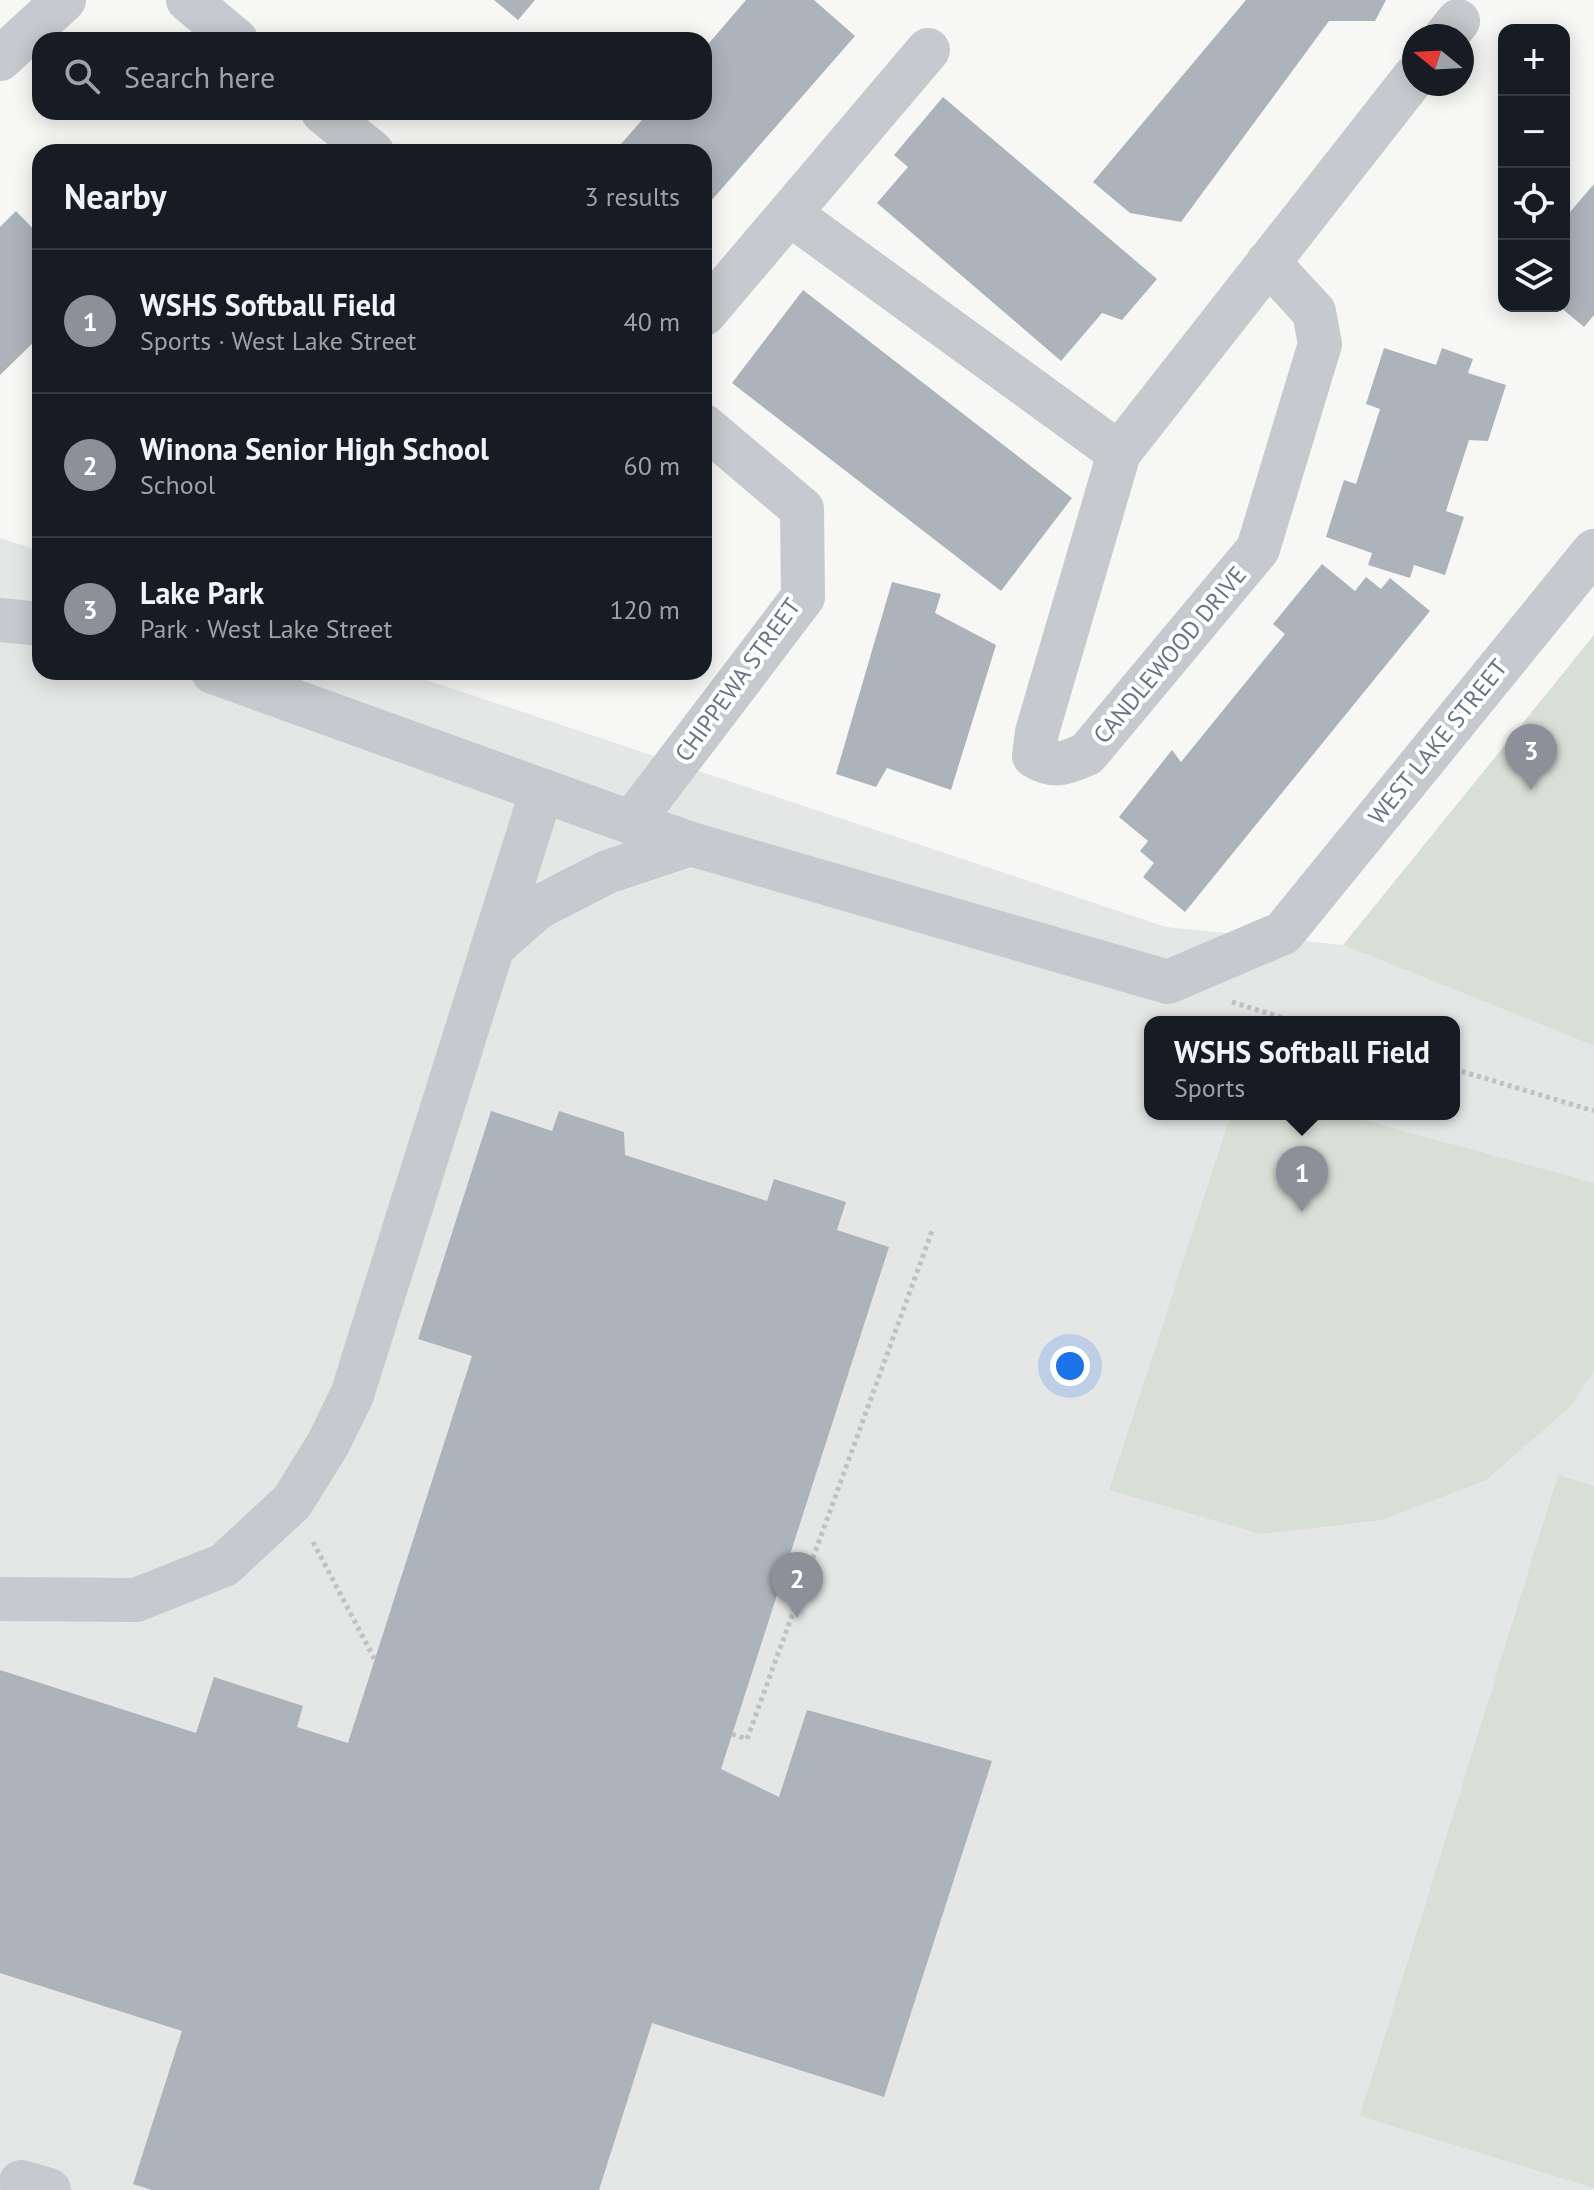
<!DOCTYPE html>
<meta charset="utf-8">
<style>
body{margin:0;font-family:"PT Sans",sans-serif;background:#20242c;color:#f1f3f6}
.controls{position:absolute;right:24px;top:24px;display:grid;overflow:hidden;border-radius:16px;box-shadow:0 4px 20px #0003}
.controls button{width:72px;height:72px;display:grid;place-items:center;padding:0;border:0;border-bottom:2px solid #363941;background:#171b24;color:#f1f3f6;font:40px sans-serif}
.compass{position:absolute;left:1402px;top:24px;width:72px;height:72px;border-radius:50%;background:#171b24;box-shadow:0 4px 20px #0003;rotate:288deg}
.you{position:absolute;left:1070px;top:1366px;width:28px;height:28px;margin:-20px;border:6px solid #fff;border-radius:50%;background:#1a73e8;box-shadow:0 0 0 12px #1a73e833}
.badge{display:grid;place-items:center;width:52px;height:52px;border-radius:50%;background:#8c9099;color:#fff;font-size:26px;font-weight:700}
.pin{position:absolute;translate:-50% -66px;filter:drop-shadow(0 2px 4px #0008)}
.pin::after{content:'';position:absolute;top:42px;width:28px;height:24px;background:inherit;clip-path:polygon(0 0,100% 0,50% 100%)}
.popup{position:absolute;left:1144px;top:1016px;width:316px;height:104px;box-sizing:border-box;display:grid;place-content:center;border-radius:16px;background:#171b24;filter:drop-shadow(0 2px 6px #0005);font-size:26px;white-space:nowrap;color:#9ea1a6}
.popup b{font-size:30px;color:#f1f3f6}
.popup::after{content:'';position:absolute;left:50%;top:100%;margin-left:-16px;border:16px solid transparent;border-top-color:#171b24}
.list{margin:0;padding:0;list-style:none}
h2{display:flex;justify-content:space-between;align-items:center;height:104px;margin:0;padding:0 32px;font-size:34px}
h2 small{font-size:26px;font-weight:400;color:#9ea1a6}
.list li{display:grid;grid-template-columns:52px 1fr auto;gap:24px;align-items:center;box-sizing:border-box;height:144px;padding:0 32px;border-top:2px solid #363941}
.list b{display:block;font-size:30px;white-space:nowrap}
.list p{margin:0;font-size:26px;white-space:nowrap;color:#9ea1a6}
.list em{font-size:26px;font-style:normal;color:#9ea1a6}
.icon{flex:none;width:44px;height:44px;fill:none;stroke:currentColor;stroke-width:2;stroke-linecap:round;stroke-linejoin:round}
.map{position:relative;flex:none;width:1594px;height:2190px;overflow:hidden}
.search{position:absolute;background:#171b24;box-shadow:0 4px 20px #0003;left:32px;top:32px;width:680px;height:88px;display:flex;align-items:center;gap:20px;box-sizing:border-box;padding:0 28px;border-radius:24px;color:#9ea1a6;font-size:30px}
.panel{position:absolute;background:#171b24;box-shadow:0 4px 20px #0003;left:32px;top:144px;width:680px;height:536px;border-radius:24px}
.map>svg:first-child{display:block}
</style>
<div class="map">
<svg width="1594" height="2190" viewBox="0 0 1594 2190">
<rect width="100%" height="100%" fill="#f7f8f5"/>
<!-- built -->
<path fill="#e5e7e6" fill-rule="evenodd" d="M0,538L40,551V672H403L1166,927L1343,945L1594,1046V2190H0ZM1150,1022H1454V1114H1150Z"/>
<!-- green -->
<path fill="#d8dfd6" d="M1594,635V1046L1343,945Z
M1231,1114H1342L1594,1183V1371L1570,1407L1486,1480L1382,1520L1261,1534L1109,1490Z
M1558,1475L1594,1486V2188L1360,2116Z"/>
<!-- building -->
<path fill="#acb3ba" d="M494,0H535L518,20Z
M746,0H814L855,36L704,209V152H614L649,112H704V49Z
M1246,0H1386L1375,21H1329L1181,222L1130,213L1093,182Z
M943,97L1157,279L1122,320L1102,313L1061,361L877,203L908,167L894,155Z
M1594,184V315L1584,327L1559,306H1564V219Z
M16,211L40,236V336L0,375V227Z
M803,290L1072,498L1001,591L732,383Z
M1384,348L1436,365L1442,348L1473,359L1468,373L1506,385L1488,441L1469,440L1446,511L1464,517L1445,575L1414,565L1410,578L1368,565L1372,553L1326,537L1344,480L1356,484L1380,409L1366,404Z
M1322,564L1355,591L1366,577L1381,589L1390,578L1430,611L1185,912L1143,877L1154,863L1140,851L1148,841L1119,817L1172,750L1181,762L1285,634L1273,624Z
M892,582L941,594L935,613L996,645L951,790L887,768L876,787L836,774Z
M491,1111L552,1131L559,1111L624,1132L625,1155L767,1201L774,1179L846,1202L837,1230L889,1247L721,1769L779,1797L807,1710L992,1761L884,2097L652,2023L599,2190H152L133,2184L182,2031L0,1973V1670L196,1733L214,1677L303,1706L297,1727L348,1743L472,1356L418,1339Z"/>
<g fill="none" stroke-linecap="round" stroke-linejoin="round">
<!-- path -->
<path stroke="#c0c1c4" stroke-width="5" stroke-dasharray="4 4" stroke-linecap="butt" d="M1232,1002L1296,1022
M1454,1069L1594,1111
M313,1542L375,1660
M732,1734L747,1739L932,1231"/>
<!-- minor -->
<path stroke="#c6c9cd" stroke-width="44" d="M188,0L236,40
M1446,36L1458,21
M0,59L64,0
M323,112L372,152
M790,214L1119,453
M1268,262L1314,312L1320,344L1258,549L1087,754C1066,763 1055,769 1034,756L1037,732L1119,453L1414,77
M704,314L928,50
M0,620L40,624
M213,672L691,844L1168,982L1283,933L1594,551
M632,822L803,597L802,509L704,426
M493,947L537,908L607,872L691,844
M0,1599L136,1600L224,1565L292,1502L328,1444L352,1395L542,790
M21,2182L49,2190"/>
</g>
<g text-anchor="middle" stroke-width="8" stroke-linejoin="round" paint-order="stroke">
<!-- street labels -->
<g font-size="24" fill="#687485" stroke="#fff">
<text transform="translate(1170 655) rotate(-50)" y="8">CANDLEWOOD DRIVE</text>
<text transform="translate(738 680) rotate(-54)" y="8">CHIPPEWA STREET</text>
<text transform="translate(1438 742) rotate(-51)" y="8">WEST LAKE STREET</text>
</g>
</g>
</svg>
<div class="controls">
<button>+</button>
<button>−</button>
<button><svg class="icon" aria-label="locate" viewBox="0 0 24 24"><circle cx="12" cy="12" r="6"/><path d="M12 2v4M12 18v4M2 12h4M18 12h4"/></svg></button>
<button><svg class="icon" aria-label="layers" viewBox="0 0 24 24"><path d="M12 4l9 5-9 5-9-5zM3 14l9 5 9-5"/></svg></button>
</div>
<svg class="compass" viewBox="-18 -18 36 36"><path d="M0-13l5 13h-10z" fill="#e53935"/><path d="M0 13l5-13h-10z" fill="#9ea1a6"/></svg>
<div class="you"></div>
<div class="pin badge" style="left:1302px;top:1212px">1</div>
<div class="popup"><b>WSHS Softball Field</b>Sports</div>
<div class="pin badge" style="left:797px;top:1618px">2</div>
<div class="pin badge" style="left:1531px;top:790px">3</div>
<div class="search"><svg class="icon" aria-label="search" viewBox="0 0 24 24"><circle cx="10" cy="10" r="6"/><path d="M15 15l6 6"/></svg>Search here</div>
<section class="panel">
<h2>Nearby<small>3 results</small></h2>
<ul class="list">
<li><span class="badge">1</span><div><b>WSHS Softball Field</b><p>Sports · West Lake Street</p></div><em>40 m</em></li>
<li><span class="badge">2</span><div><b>Winona Senior High School</b><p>School</p></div><em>60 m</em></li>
<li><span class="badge">3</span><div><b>Lake Park</b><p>Park · West Lake Street</p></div><em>120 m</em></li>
</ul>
</section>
</div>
